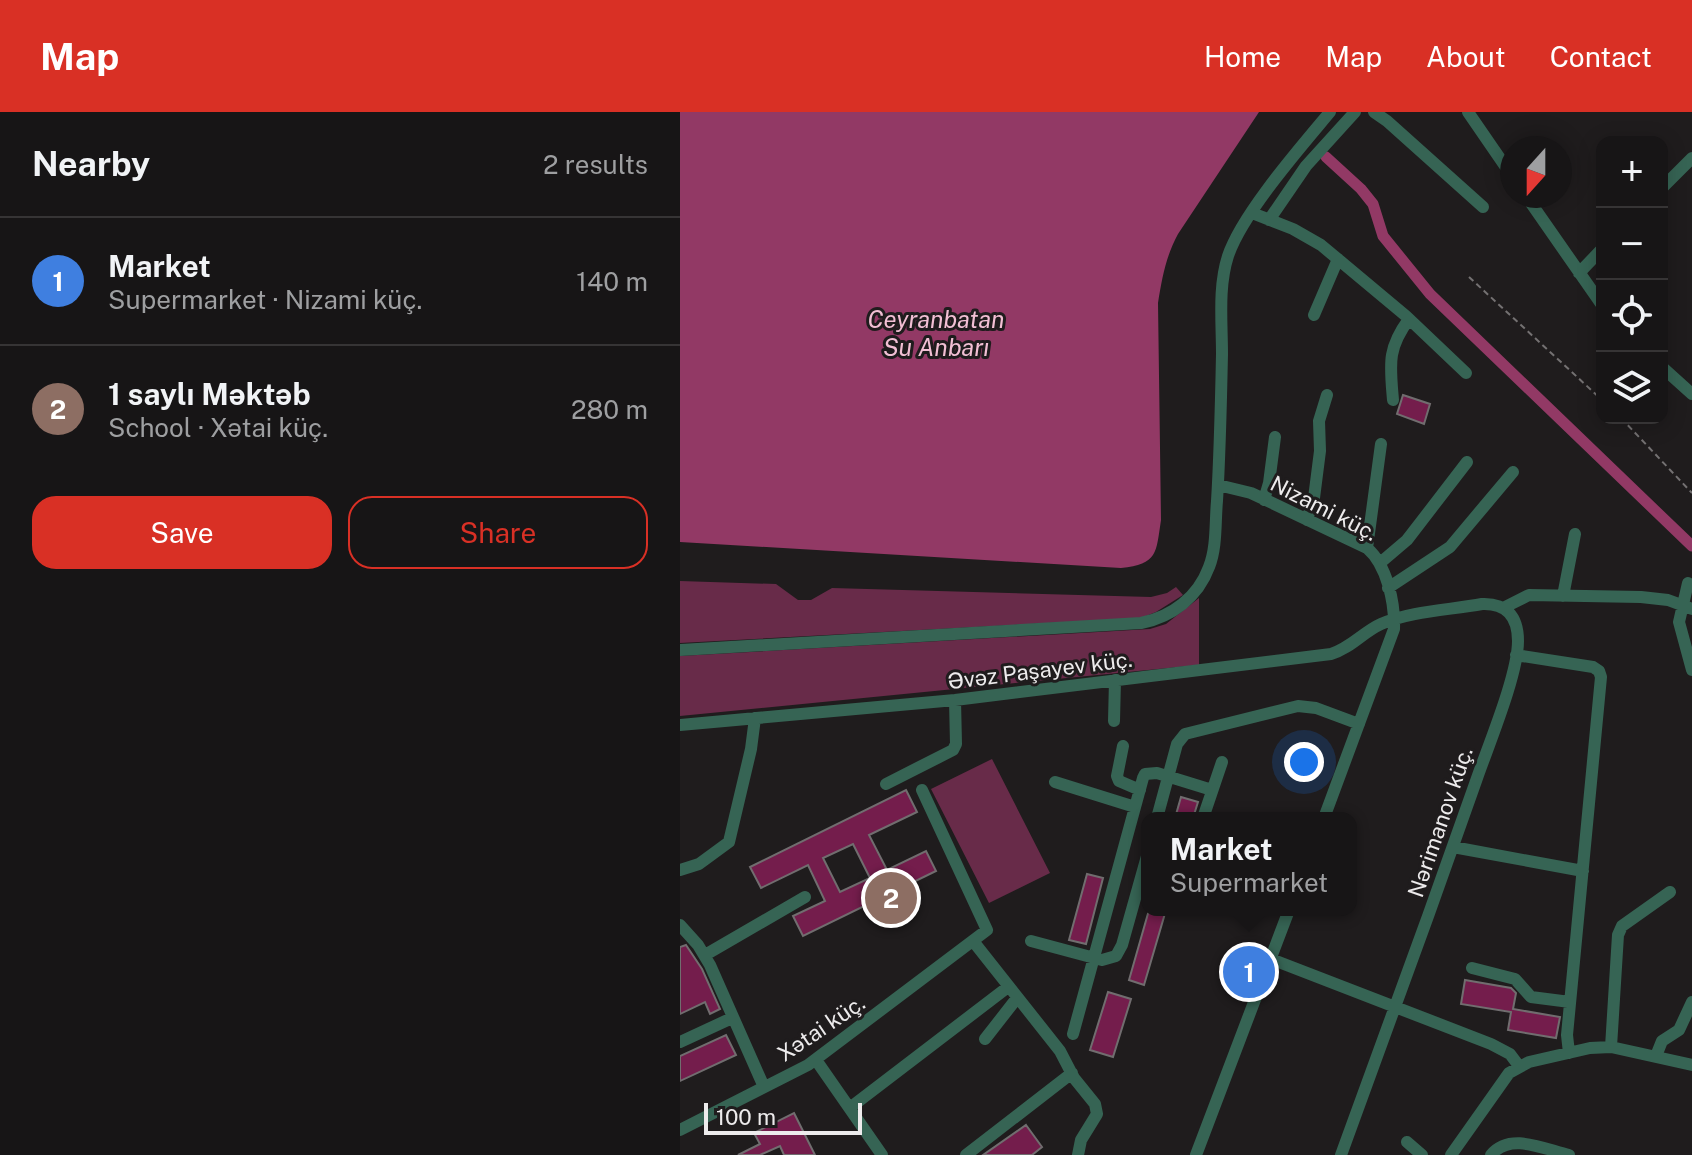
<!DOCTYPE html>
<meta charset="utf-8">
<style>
body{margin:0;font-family:"Public Sans",sans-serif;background:#201e1f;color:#f1f3f6}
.controls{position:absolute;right:24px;top:24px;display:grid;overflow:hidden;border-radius:16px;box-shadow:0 4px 20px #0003}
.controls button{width:72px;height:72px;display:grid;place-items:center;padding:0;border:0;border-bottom:2px solid #363435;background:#171516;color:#f1f3f6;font:40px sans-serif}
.compass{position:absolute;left:820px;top:24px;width:72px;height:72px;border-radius:50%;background:#171516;box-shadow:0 4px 20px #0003;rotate:201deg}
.scale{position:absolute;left:24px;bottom:20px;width:158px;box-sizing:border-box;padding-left:8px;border:4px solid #edebec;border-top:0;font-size:22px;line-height:28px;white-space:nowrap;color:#edebec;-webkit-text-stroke:6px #1f1c1d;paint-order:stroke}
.you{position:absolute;left:624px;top:650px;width:28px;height:28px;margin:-20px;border:6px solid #fff;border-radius:50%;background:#1a73e8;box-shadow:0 0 0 12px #1a73e833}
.badge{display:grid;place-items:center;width:52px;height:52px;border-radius:50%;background:#d93025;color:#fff;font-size:26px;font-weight:700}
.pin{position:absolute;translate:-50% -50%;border:4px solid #fff;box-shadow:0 2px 8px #0006}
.popup{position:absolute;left:461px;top:700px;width:216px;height:104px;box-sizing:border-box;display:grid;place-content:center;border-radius:16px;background:#171516;filter:drop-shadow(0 2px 6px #0005);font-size:26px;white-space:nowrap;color:#9e9fa1}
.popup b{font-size:30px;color:#f1f3f6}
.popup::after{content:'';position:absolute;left:50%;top:100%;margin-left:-16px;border:16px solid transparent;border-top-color:#171516}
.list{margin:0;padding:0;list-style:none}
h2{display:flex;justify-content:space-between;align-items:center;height:104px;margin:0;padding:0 32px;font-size:34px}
h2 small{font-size:26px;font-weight:400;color:#9e9fa1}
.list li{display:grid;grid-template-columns:52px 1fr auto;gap:24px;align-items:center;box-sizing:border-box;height:128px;padding:0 32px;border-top:2px solid #363435}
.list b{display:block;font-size:30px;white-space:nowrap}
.list p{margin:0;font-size:26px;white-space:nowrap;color:#9e9fa1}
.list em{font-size:26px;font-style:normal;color:#9e9fa1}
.actions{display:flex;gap:16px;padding:24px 32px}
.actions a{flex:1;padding:18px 0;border:2px solid #d93025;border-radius:24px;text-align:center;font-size:28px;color:#d93025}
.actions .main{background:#d93025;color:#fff}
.icon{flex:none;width:44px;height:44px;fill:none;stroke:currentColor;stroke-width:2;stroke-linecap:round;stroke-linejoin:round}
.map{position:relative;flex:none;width:1012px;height:1043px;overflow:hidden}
header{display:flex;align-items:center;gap:48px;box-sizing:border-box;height:112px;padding:0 40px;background:#d93025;color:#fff}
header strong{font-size:38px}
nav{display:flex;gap:44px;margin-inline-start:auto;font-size:28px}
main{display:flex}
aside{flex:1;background:#171516}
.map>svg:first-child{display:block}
</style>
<header>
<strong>Map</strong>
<nav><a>Home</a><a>Map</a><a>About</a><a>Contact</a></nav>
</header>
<main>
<aside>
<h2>Nearby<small>2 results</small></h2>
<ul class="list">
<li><span class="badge" style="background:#3f7fe0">1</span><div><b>Market</b><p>Supermarket · Nizami küç.</p></div><em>140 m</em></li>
<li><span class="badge" style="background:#8d6e63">2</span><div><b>1 saylı Məktəb</b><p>School · Xətai küç.</p></div><em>280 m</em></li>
</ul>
<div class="actions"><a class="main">Save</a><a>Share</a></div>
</aside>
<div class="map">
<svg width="1012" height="1043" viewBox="0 0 1012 1043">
<rect width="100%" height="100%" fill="#1f1c1d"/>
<!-- green -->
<path fill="#682b49" d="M0,469L96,472L118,488H131L152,476L471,485L487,481L496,475L503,483L476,500L461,506L0,531Z
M519,486V553L0,604V544L470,517L486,512Z
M312,647L370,761L309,791L251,677Z"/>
<!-- water -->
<path fill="#923965" d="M0,0H579L498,122C486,144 482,166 478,191L481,408C476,441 478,452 441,456L0,430Z"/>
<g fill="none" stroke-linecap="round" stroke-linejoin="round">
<!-- canal -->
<path stroke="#923965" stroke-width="11" d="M646,45L681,77L693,92L703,124L750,182L1012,434"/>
</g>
<!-- building -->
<path fill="#741d4c" stroke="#716d6f" stroke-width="2" fill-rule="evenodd" d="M723,283L750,292L744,312L717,302Z
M226,678L237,700L189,723L207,758L246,739L256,759L123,824L113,804L145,789L128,753L81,776L70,755ZM173,732L190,766L160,780L143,746Z
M501,685L518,690L513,706H495Z
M407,762L423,766L406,832L389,828Z
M469,798H486L464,873L449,868Z
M6,833L22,857L40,897L30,902L25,890L0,902V835Z
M785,868L831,876L836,881L833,897L880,905L876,926L828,918L831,900L781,892Z
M428,880L451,887L433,945L410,938Z
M46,923L56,943L0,969V944Z
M114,1001L135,1043H104L100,1034L80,1043H58L80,1032L74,1021Z
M346,1013L362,1035L352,1043H303Z"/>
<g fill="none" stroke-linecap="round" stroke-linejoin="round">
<!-- path -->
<path stroke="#747172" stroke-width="2" stroke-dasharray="6 4" stroke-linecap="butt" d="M789,165L922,288
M941,306L1012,381"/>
<!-- minor -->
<path stroke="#366454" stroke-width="12" d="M694,0L707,9L803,95
M788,0L832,64
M982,76L1012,46
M846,84L922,193
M572,101L613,117L641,133L726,204L786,261
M589,108L626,54L675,0
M899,161L922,137
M634,203L658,147
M982,255L1012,282
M713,288C710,252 707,237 729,207
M538,373L571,381L687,436C707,453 715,491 714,517L644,706
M584,388L589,371L595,325
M627,408L634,386L640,339L639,309L647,283
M687,436L701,332
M700,451L727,428L787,350
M1008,471L999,510L1012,558
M708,476L770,435L833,360
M883,484L895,422
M825,495L849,483L961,485L988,488L1012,497
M0,538L461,511C492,505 518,485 529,455C537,435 535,410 537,389C540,340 541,291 542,242C542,210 538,175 548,144C562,102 620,36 650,0
M836,543L913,555L919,559L921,565L887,923L889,941
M434,609L435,568
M0,613L275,588L651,542C671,536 683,520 701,512C731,499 770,498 802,492C826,491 838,504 838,529C838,563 808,634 796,669C752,794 707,919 661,1043
M443,634L437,664L439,669L460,678
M375,670L455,695
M206,672L273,638L276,632L275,588
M477,706L497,632L505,622L618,594L636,596L679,612
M523,706L542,650
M773,735L903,759
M0,758L19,752L49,730L71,637L75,606
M0,813L18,833L30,853L84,975
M293,829L380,939L394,966L415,992L417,1002L401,1028L398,1043
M351,829L422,848L436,844L442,833L467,744
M25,843L125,785
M591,847L811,932L830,942L839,954
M792,856L835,867L851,885L890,890
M393,922L463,666L465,662L477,661L532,678
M305,927L337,886
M0,930L52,906
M931,935L938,823L942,814L990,780
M976,944L982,929L999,918L1012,890
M136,948L202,1043
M171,995L328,875
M0,1018L128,953L307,818L242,678
M727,1030L742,1043
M286,1043L392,961
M516,1043L609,798
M771,1043L829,961L849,950L910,936L931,935L1012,953
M811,1043C830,1020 864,1037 889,1043"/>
</g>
<g text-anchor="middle" stroke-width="6" stroke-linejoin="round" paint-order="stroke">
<!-- street labels -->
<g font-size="22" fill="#edebec" stroke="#1f1c1d">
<text transform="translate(644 396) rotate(27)" y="8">Nizami küç.</text>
<text transform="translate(360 558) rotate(-7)" y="8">Əvəz Paşayev küç.</text>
<text transform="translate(760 710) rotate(-71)" y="8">Nərimanov küç.</text>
<text transform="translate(141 916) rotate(-34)" y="8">Xətai küç.</text>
</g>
<!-- water labels -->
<g font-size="24" font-style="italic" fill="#f2bfd4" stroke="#1f1c1d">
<text x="256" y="216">Ceyranbatan<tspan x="256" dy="28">Su Anbarı</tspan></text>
</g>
</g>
</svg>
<div class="controls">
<button>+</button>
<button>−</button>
<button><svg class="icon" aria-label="locate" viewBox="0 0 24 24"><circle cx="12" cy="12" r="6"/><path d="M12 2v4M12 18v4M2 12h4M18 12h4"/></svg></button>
<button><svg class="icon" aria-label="layers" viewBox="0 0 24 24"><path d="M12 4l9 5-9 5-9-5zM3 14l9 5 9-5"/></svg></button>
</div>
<svg class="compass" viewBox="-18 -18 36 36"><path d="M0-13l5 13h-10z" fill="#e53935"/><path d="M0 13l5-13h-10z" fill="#9e9fa1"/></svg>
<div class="scale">100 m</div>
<div class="you"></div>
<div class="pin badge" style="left:569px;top:860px;background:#3f7fe0">1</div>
<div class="popup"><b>Market</b>Supermarket</div>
<div class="pin badge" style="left:211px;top:786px;background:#8d6e63">2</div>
</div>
</main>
